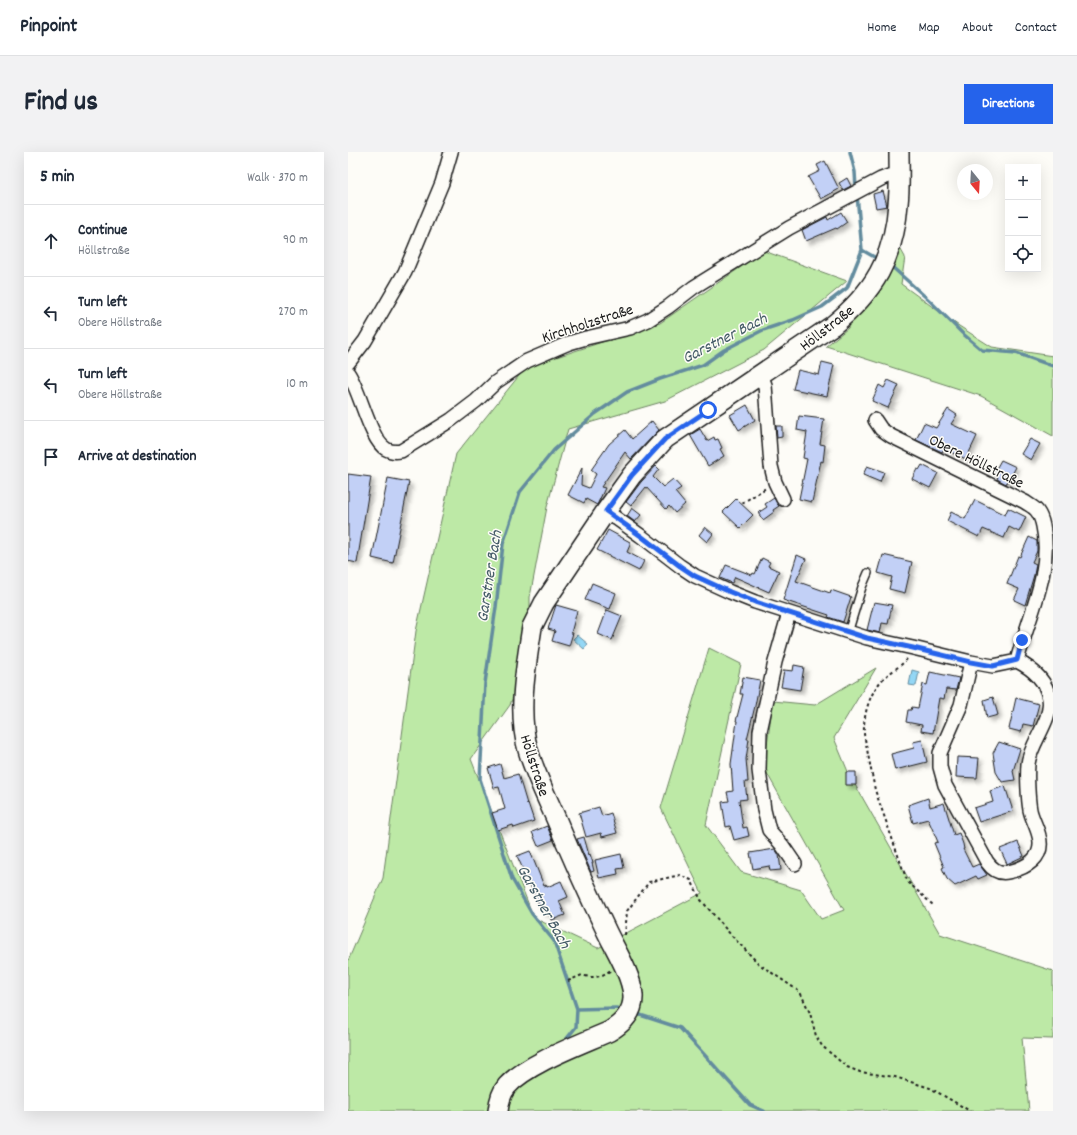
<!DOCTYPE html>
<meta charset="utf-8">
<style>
body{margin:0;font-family:Dekko,sans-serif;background:#f2f2f3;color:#1f2937}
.controls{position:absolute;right:12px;top:12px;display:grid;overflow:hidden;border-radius:0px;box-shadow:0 4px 16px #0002}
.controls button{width:36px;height:36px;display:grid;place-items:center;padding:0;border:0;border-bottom:1px solid #e0e1e3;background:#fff;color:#1f2937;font:20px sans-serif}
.compass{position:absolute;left:609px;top:12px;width:36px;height:36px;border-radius:50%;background:#fff;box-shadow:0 4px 16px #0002;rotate:162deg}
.stop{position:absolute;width:12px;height:12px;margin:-9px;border:3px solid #2563eb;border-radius:50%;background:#fff}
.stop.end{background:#2563eb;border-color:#fff;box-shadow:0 1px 4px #0008}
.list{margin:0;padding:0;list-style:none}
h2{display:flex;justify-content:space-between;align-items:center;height:52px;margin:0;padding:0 16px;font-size:17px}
h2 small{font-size:13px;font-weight:400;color:#747a83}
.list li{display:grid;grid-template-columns:26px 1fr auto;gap:12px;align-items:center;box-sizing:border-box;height:72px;padding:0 16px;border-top:1px solid #e0e1e3}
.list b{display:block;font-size:15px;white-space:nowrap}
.list p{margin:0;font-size:13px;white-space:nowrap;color:#747a83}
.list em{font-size:13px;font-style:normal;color:#747a83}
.icon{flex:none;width:22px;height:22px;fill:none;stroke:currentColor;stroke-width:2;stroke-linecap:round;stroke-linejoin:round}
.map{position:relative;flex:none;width:705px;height:959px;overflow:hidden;border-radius:0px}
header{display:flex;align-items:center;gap:24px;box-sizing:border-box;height:56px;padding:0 20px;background:#fff;border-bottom:1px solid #e0e1e3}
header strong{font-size:19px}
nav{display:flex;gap:22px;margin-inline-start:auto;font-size:14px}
.intro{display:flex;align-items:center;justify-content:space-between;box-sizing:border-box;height:96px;padding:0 24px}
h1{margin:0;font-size:28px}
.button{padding:10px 18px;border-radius:0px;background:#2563eb;color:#fff;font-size:14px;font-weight:700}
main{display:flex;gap:24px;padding:0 24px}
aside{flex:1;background:#fff;border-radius:0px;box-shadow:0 4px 16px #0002}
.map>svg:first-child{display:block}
</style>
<header>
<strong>Pinpoint</strong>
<nav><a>Home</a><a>Map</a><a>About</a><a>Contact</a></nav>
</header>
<div class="intro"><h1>Find us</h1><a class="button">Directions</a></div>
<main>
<aside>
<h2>5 min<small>Walk · 370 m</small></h2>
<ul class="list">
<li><svg class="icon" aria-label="ahead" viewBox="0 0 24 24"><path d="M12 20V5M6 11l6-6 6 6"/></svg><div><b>Continue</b><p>Höllstraße</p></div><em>90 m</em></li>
<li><svg class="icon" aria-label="left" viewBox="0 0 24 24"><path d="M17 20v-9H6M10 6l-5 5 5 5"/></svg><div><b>Turn left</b><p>Obere Höllstraße</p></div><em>270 m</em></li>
<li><svg class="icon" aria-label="left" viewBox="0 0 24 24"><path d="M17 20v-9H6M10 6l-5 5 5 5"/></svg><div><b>Turn left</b><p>Obere Höllstraße</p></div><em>10 m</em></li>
<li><svg class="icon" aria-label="arrive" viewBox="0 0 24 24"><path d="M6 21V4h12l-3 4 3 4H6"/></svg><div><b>Arrive at destination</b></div></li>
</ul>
</aside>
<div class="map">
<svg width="705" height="959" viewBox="0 0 705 959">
<defs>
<filter id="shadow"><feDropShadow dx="3.5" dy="3.5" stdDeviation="2" flood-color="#0004"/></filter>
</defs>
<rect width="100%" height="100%" fill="#fdfcf7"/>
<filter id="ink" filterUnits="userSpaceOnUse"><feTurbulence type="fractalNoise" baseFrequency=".025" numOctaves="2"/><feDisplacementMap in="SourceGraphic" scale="8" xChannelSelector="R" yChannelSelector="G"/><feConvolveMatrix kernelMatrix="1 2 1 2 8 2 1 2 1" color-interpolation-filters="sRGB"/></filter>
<g filter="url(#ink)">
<!-- green -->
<path fill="#bde9a6" stroke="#6c8261" d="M553,98L557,105L553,132L611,174L644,195L705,204V284L633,244L478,194L500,176L502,166L547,102Z
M416,99L499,129L416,198L317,249L220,277L199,355L182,445V459L169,533L162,553L123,607L186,766L250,796L354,741L313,656L361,496L393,512L358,673L393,720L453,738L473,767L496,758L416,616L425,549L467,553L528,516L486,586L501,622L592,782L705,819V887L674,886L681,959H0V809L35,726L68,479L108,302L178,215L312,171Z"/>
<!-- water -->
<path fill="#94d7f5" stroke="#648c9e" d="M229,483L240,492L236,497L225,487Z
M564,518L571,520L568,534L561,533Z"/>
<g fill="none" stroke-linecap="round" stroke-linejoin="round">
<!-- stream -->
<path stroke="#648c9e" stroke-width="3.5" d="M502,0L507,20L508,36
M514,98L528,106
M543,114L582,149L614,181L634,198L668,201L705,214
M229,857L268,856L276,858
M286,861L332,876L402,953L416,959
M216,890L228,875L229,857L206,789L184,762L164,727L132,627L137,531L148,455L155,392L172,340L206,298L247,262L279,240L312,227L355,213L376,198L415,178L445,168L474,155L499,136L514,98L509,43"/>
</g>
<!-- building -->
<path fill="#c2d0f6" stroke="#1c1c1c" filter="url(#shadow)" d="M477,9L491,37L473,47L460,25L472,19L469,13Z
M499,26L503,34L495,38L491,31Z
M535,39L539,54L528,56L525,42Z
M493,60L499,70L489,77L488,76L458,89L454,78L479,65L480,68Z
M474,210L486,213L479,244L445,237L450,218L471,223Z
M540,228L551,233L540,256L524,249L531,233L536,236Z
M399,253L407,268L391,278L382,263Z
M600,257L609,263L603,272L629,284L618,307L596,297L594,300L568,288L576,271L588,276Z
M451,264L476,267L472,292L477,293L475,310L473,309L464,350L451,347L459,307L455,306L459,280L449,278Z
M304,269L311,278L283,307L277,300L253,335L257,336L249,353L238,347L236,351L220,343L234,316L233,333L241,336L248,322L243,318L261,292L277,278L284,287Z
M428,274H434V285L429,286Z
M352,277L359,289L366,285L367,288L370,287L374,296L372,297L376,304L360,314L342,283Z
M682,287L692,292L683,308L673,302Z
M653,308L668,315L660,330H659L658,332L649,327L650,325L645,322Z
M574,313L590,321L582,336L564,327L569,317L571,318Z
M308,314L311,317L305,325L315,335L325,327L333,336L327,340L337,352L327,361L321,354L318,357L298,335L283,354L278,350L293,330Z
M519,314L536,320L532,330L515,323Z
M0,322L23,325L9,411L0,409Z
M40,326L61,330L45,411L24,406Z
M426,346L431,354L425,358L426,360L415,368L410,361L419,355L417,352Z
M388,347L405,363L392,376L375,360Z
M627,348L657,363L660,356L678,365L671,380L661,375L656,386L635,377L631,385L599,369L603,360L617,367Z
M284,356L293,363L287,370L279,364Z
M357,375L365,382L359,390L351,383Z
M260,378L282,390V393L279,400L296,409L291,419L249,398Z
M681,385L689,389V399L684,410L688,412L686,423L677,453L666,448L671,437L659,432L670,404L672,405Z
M449,403L458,407L448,429L482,441L483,438L503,445L495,470L480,465L481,463L435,448Z
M535,403L564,410L557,441L541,437L544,425L530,421Z
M414,406L422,410L420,414L431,419L421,440L387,425L384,431L372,426L378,413L404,423L405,421L407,422Z
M244,431L268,441L262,457L237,448Z
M526,450L544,453L540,472L534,471L532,481L519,478Z
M208,453L229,459L223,481H225L221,494L204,489L207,479L200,477Z
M259,458L274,464L264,488L250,482Z
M446,513L456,515L452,538L433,535L436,518L445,519Z
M582,520L611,526L608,538L598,537L596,547L591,546L585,581L573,579L574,573L558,570L560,558H563L564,555L570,556L575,532L579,533Z
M395,525L412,528L407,554L399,587H401L398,607L400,630H397L399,647L391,648L395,676L399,675L401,684L386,688L382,674L378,675L374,650L381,649L379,640L385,639L383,612L389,569H388L395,542H392Z
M645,545L650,563L639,566L636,548Z
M668,546L691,552L685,574L675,572L673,580L661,577Z
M574,588L579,610L547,618L543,602L566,596L565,590Z
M651,590L672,597L665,619L667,628L654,630L648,620L645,601Z
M609,605L631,606L629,626L608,625Z
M152,612L156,626L170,622L179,652L180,651L186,669L166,676L165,673L150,678L144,661L157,657L151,635L146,636L140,616Z
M498,620H508V633H498Z
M657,634L665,659L631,670L626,656L645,650L642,639Z
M580,646L582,655L596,651L606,683L611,681L615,692L616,697H615L624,715L631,712L639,723L630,727L628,724L607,734L599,727L594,716L596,715L586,691L590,690L580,667L565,671L560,653Z
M251,655L254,664L263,661L269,681L254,685L253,681L238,685L231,661Z
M199,674L205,688L190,694L184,680Z
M236,685L241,703L242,702L245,711H244L246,719L243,720L229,687Z
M670,690L676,704L659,712L652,697Z
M427,697L431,703L433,718L422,719L421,714L405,717L402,701Z
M182,699L196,734L198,733L199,735L213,729L220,745L211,749L217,763L204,768L200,759L195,761L169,704Z
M273,702L276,716L269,717L270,722L251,726L247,708Z"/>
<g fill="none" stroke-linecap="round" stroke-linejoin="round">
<defs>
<path id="lane" d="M500,481L514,435L520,421"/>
<path id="street" d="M0,211L17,189L57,120L94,31L103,0
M0,221C12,238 22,288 38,297C43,300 48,300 53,299L103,268L128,249L148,230L179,209L221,191L238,186L282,176L300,168L320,155L346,135L441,76L533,27L541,24L551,23
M413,222L417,233L423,314L427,330L435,347
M258,359L293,384L332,414L347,424L382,440L407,450L519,486L565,496L623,510L645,514L669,509C680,465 705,419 695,374C694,369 692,363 689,359C686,355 681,353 677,350L543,284L533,277L527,268
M441,461L427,510L412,579L411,618L416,658L421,678L434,693L447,712
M623,510L613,553L592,601V615L597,633L639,710C644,717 651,722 660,720C678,716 697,706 691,684C689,675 684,667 682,658C680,646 679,625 680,612C682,591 705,568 701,546C698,528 685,517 669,509"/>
<path id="secondary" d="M150,959C151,950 153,941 159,934C180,911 233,892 262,879C275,871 286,860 285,843C283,821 266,796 257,776C240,741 224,705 209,669C199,646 187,622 180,598C169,559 178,515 184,475L196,451L258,359L284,323L317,287L484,174C526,140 546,106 550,52C552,35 551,17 551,0"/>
</defs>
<!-- lane casing -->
<use href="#lane" stroke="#1c1c1c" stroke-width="10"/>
<!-- street casing -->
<use href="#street" stroke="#1c1c1c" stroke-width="16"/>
<!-- secondary casing -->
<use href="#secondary" stroke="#1c1c1c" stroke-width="22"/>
<!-- path -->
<path stroke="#1c1c1c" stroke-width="2" stroke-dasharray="3 3" stroke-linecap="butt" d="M394,351L418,336
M559,507C553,514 544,519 537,525C522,539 515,562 516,582L527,638L558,726L561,731L586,754
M277,783L279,759L301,730L332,723L343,728L353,748L383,783L411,812L452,840L462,861L468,884L474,894L499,915L512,920L547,925L582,936L622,959
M220,829L234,823C245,827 253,825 263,818"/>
<!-- lane -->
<use href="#lane" stroke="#fdfcf7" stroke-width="7"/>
<!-- street -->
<use href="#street" stroke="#fdfcf7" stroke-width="13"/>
<!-- secondary -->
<use href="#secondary" stroke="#fdfcf7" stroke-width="19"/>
</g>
</g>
<g fill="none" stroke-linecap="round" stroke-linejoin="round" filter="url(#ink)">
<!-- route -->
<path stroke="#2563eb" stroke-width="5" d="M360,258L317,287L284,323L258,359L293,384L332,414L347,424L382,440L407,450L519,486L565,496L623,510L645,514L669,508L674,488"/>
</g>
<g text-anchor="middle" stroke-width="3" stroke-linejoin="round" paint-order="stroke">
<!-- street labels -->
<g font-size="16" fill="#1c1c1c" stroke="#fdfcf7">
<text transform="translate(239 170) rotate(-18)" y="6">Kirchholzstraße</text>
<text transform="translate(478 175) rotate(-38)" y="6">Höllstraße</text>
<text transform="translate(629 308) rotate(26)" y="6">Obere Höllstraße</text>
<text transform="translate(188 613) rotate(72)" y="6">Höllstraße</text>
</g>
<!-- water labels -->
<g font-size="17" font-style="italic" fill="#465d68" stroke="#fdfcf7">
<text transform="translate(376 185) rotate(-27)" y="6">Garstner Bach</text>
<text transform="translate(140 424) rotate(-81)" y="6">Garstner Bach</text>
<text transform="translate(197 754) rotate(61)" y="6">Garstner Bach</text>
</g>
</g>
</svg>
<div class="controls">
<button>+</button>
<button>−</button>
<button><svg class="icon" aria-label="locate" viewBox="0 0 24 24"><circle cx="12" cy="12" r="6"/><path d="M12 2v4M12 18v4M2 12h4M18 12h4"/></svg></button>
</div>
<svg class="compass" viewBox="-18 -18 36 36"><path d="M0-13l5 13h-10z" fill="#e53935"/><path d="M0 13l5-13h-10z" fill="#747a83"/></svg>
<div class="stop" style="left:360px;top:258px"></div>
<div class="stop end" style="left:674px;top:488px"></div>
</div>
</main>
